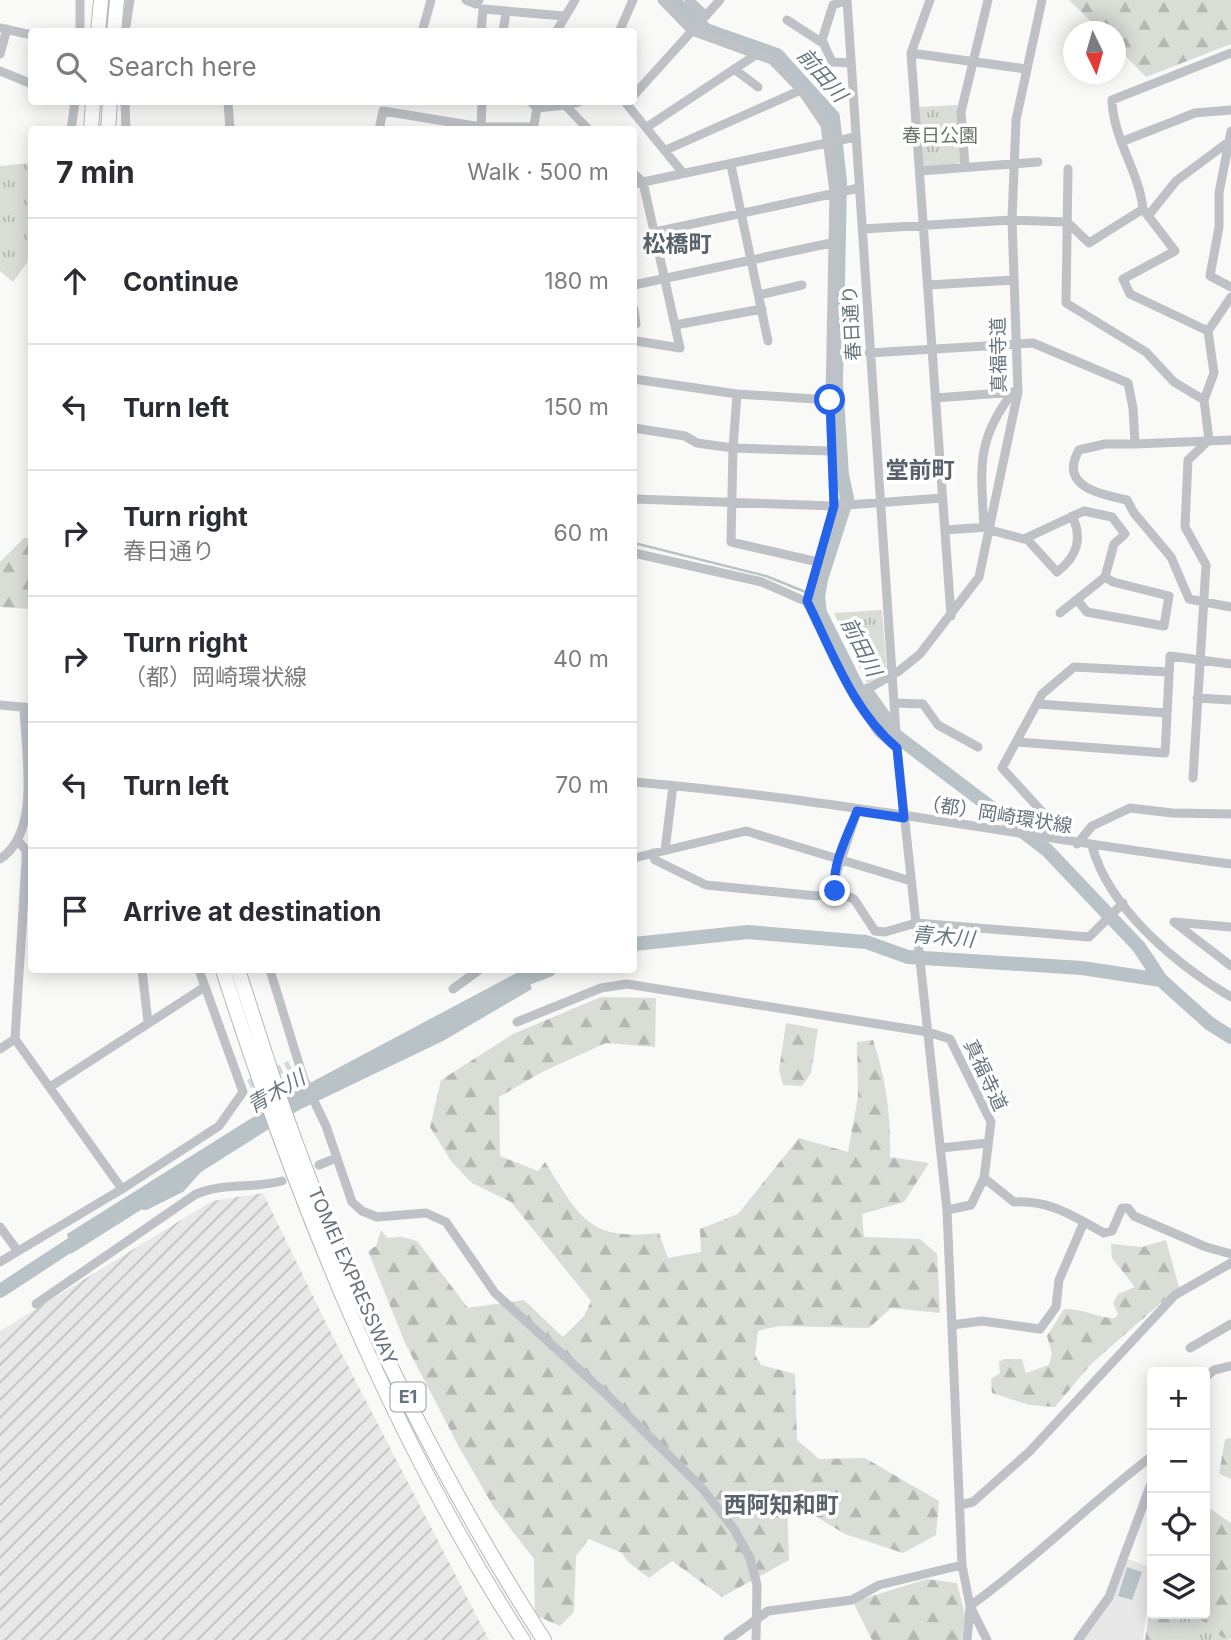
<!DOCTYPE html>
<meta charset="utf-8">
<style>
body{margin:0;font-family:Inter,"Noto Sans JP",sans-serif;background:#f7f7f7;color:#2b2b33}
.controls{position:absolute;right:21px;bottom:21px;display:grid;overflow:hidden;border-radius:7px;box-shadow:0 4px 18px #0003}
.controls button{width:63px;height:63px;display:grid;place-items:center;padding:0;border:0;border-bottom:2px solid #e1e1e2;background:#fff;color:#2b2b33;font:35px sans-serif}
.compass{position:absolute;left:1063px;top:21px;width:63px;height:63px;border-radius:50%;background:#fff;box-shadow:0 4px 18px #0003;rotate:175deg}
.stop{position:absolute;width:21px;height:21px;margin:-16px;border:5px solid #2563eb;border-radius:50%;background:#fff}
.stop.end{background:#2563eb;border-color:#fff;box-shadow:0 2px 7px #0008}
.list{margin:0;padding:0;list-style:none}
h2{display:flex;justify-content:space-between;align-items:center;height:91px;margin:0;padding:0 28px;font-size:30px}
h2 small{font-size:23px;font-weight:400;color:#7c7c81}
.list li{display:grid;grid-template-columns:46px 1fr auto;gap:21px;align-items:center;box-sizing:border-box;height:126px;padding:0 28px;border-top:2px solid #e1e1e2}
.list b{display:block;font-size:26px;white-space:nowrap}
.list p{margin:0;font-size:23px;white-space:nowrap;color:#7c7c81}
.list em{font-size:23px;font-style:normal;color:#7c7c81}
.icon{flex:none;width:38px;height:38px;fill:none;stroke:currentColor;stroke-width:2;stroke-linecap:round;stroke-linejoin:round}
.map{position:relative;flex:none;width:1231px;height:1640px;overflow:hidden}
.search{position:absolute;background:#fff;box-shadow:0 4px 18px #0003;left:28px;top:28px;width:609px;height:77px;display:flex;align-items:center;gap:18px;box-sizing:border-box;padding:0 24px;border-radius:7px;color:#7c7c81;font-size:26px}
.panel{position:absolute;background:#fff;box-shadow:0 4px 18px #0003;left:28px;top:126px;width:609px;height:847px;border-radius:7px}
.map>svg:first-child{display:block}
</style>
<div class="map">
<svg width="1231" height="1640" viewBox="0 0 1231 1640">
<defs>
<pattern id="industrial-furrows" width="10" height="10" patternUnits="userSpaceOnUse" patternTransform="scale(1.75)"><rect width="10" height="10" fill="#e7e8e7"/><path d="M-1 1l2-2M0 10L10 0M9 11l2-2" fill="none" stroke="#bfc1c0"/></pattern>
<pattern id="grass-tufts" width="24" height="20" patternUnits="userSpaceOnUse" patternTransform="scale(1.75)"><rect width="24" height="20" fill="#d9ddd6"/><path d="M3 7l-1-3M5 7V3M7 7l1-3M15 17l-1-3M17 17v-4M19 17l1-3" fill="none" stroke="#b4b8b3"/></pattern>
<pattern id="forest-firs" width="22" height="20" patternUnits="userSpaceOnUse" patternTransform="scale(1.75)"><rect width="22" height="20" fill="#d9ddd6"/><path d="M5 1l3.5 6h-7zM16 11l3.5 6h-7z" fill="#b4b8b3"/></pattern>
</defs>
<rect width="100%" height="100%" fill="#f9f9f7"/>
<!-- built -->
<path fill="#e7e8e7" d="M1128,1559L1152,1568L1143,1640H1083Z"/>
<!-- industrial -->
<path fill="url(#industrial-furrows)" d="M263,1193L328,1327L489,1640H0V1331L212,1201Z"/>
<!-- grass -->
<path fill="url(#grass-tufts)" d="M957,105L962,163L922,167L918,107Z
M31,163V257L13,282L0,271V166Z
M882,610L887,671L867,683L834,613Z
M1185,1614C1204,1614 1215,1633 1231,1640H1173V1629Z"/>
<!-- forest -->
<path fill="url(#forest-firs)" d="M1069,0H1231V44L1146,77L1116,46V32L1101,31Z
M24,538H31V609L0,607V562Z
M601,997L656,998L655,1047L606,1043L544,1071L499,1097L500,1156L538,1171L545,1162C581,1218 587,1241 659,1233L668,1258L701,1252L700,1229L738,1214L799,1138L848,1152L858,1097L857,1042L873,1040C886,1078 891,1116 890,1157L929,1163L904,1202L862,1214L864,1237L920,1239L937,1254L940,1313L891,1308L869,1328L779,1326L758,1331L755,1355L761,1365L795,1374L797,1440L819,1459L865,1458L939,1501L936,1535L903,1553L845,1534L787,1499L789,1560L722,1597L672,1561L649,1578L628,1562L622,1553L589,1539L576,1556L574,1612L560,1626L535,1615L534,1559L493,1506L459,1447L405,1343L368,1251L376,1246L381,1230L387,1238L402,1237L417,1241L468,1308L524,1300L563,1337L584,1316L591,1301L511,1202L472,1183L451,1161L430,1127L441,1080L513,1034Z
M786,1023L818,1029L811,1073L802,1086L783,1085L779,1070Z
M1166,1240L1179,1287L1091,1364L1055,1407L1029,1405L992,1393L991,1379L1000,1373L999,1362L1004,1359H1022L1026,1373L1049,1365L1052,1354L1047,1336L1064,1309C1083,1308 1096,1318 1115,1318L1118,1314L1113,1303L1118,1294L1135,1287L1112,1258L1111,1244L1142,1247Z
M1231,1438V1479L1219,1474L1225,1439Z
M1205,1505L1231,1523V1639L1222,1637L1194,1614H1205Z
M927,1579L957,1583L965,1615L962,1640H872L853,1602Z
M1152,1595V1614H1185L1173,1629V1640H1145Z"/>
<!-- water -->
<path fill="#b9c3c7" d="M522,970H525L532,989L443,1041L299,1110L71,1254L67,1234L293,1092Z
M1127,1567L1142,1572L1132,1600L1118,1596Z"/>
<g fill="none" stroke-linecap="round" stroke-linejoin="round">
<!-- stream -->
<path stroke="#b9c3c7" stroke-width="2.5" d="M634,546L638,544L766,576L818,597"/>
<!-- river -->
<path stroke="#b9c3c7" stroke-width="14" d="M672,0L706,30L777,55L833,117L840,182L836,382L842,475L847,498L821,579L818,597L820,613L857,687L882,725L1047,850L1139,947L1161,980
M634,944L748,932L866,942L908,957L1082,968L1161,980L1209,1023L1231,1037
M512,984L549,970
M145,1203L179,1186L196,1167
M0,1291L84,1236"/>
<!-- minor-tunnel -->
<path stroke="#d4d8d9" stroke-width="9" stroke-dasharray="9 4.5" stroke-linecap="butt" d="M249,1084L290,1065"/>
<defs>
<path id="highway" d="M98,32L101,0
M114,32L117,0
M91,130L93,102
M108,130L110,102
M223,970C297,1202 390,1435 523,1640
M238,970C257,1027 274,1085 295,1141C359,1315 444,1484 544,1640"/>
</defs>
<!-- highway casing -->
<use href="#highway" stroke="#b4b8bb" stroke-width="16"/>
<!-- minor -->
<path stroke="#bec2c6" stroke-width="9" d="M466,0L476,4L479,0
M662,0L692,31L772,60L801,90L825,125L834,192L830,400L834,506L807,602
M689,0L706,16
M847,0L897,748L947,1210L962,1565L970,1606L987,1640
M847,0L833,5L822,40L832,62L850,63
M930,0L911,53L951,616
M787,20L824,44
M0,28L32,35
M80,32V0
M125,32L130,0
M422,32L431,0
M481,32L483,9L564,16
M503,32L506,12
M556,32L575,0
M619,32L633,0
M911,53L1026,69
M0,54L7,29
M734,69L758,87
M0,71L32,84
M634,95L720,0
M125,102L126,130
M228,102L230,130
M531,102L537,108L533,130
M579,102L565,105L589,130
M625,102L683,173
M537,108L565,105
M481,127L482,102
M647,127L757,54
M71,130L75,102
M379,130L383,111L481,127H532
M1231,131L1219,193V227L1210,276L1231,287
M1121,142L1195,113L1231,110
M666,150L801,90
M731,165L768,341
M965,166L961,112L988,0
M1068,169L1066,303L1146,352L1174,382L1204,400
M920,171L1038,162
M634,174L643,182L680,348L636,341
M634,184L855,137
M1143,209L1175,251L1123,279L1130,294L1208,331L1214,373L1204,400L1209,440
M1148,216L1176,181L1231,140
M863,229L1012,220L1067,222L1089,243L1143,209C1139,171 1113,139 1112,100L1231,53
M655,232L859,188
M634,285L831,243
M928,285L1014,280
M759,295L802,285
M634,309L636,324
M675,325L762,309
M1208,331L1231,297
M869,353L1033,343L1128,383L1133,408L1135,444L1231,440
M634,379L737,394L830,400
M737,394L733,448L731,542L818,562
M935,398L1016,392
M634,428L685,436L697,443L733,448L831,451
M1135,444H1105L1079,450C1058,487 1102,495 1127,500L1134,513L1171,557L1189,599L1231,607
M634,499L834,506L942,498
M984,527C981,469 975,441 1013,392
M945,530L989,527
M990,530L1024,539L1084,511L1112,517L1125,534L1114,544L1105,577L1060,613
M1026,538L1057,572C1077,557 1083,538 1072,516
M634,553L762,582L807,602L855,696L878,732L897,748
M1077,600L1087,612L1164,626L1169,596L1113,582L1105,577
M867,688L896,729
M855,696L899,671L920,654L979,577L1018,392L1012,220L1016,120L1042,0
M1197,698L1231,700
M894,703L923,704L938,725L978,747
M1037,704L1167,713
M0,705L32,708
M1017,742L1165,753L1170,656L1231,664
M1193,778L1206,565L1185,527L1188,460L1209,440
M634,782C834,799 1032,838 1231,864
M857,811L834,881L835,891L854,899L875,931L885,932L916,923L1089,937L1123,903
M1041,838L1046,816L1002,768L1042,694L1074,667L1169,672
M19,842L26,850V861L15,1039L122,1189
M1077,844L1092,826L1130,808L1172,813L1231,814
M1092,846C1109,909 1177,965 1231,997
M665,850L673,786
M653,853L655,860L706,885L817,896L835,891
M634,858L746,831L911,881
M0,859C42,832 25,751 24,707
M1231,927L1174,922L1231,966
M142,970L148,1022
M270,970L304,1080L326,1126L352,1202L362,1211L377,1217L426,1213L446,1222L495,1293L608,1396L701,1487L734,1529L750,1558L757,1585
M453,989L479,970
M517,1022L601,988L627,984L928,1032L950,1039L991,1122L984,1178L971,1205L947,1210
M0,1049L15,1039
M50,1087L203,988
M941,1148L988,1143
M319,1165L336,1158
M984,1178L1014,1202C1051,1200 1073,1216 1104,1233L1112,1231L1122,1208H1128L1134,1216L1206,1247L1231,1254
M0,1227L17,1250
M0,1262L122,1189L219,1126L243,1092L199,970
M36,1304L196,1194C225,1182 253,1189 282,1181
M952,1325L982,1321L1040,1329L1056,1307L1059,1280L1084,1222
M1190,1348L1231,1324
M1205,1378L1214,1370L1231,1366
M960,1505L973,1502L1029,1452L1175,1295L1231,1263
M970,1606C1034,1560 1089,1504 1152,1456
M728,1640L768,1611L852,1600L879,1585L962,1565
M967,1640L970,1608
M1078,1640L1109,1597L1152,1481"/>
<!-- highway -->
<use href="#highway" stroke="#fff" stroke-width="14"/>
<!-- minor-bridge -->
<path stroke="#bec2c6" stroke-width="9" d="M756,1640L757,1585"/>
</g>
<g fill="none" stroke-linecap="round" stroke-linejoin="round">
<!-- route -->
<path stroke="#2563eb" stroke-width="9" d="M830,400L834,506L807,601C832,652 853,711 897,748L904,818L857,811C848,835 831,865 835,891"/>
</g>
<g text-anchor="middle" stroke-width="7" stroke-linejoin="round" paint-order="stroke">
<!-- shield labels -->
<rect fill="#fff" stroke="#949ea5" stroke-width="2" x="390.5" y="1382.5" width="35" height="29" rx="5"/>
<g font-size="18" font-weight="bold" fill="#66747e">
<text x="408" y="1403">E1</text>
</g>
<!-- park labels -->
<g font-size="19" fill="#687765" stroke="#fff">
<text x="940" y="142">春日公園</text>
</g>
<!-- street labels -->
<g font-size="19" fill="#66747e" stroke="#fff">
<text transform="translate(851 323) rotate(-93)" y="7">春日通り</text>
<text transform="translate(998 355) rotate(-91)" y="7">真福寺道</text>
<text transform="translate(997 814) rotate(9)" y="7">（都）岡崎環状線</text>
<text transform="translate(986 1075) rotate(65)" y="7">真福寺道</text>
<text transform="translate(353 1276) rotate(66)" y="7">TOMEI EXPRESSWAY</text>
</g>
<!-- water labels -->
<g font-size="21" font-style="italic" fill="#67787f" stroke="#fff">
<text transform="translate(822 75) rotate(49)" y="7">前田川</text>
<text transform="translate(861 647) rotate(63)" y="7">前田川</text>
<text transform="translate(943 937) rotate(5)" y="7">青木川</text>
<text transform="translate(276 1092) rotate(-30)" y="7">青木川</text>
</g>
<!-- quarter labels -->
<g font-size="23" font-weight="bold" fill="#58626a" stroke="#fff">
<text x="677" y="252">松橋町</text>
<text x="920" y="478">堂前町</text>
<text x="781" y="1513">西阿知和町</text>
</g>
</g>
</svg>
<div class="controls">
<button>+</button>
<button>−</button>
<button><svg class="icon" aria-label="locate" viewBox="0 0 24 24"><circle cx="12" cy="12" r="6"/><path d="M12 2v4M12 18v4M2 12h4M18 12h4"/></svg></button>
<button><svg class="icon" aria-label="layers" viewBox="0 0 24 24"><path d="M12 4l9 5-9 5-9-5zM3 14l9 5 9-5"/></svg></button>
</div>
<svg class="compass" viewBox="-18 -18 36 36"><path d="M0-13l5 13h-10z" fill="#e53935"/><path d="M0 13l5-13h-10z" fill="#7c7c81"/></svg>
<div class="stop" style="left:830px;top:400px"></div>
<div class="stop end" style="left:835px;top:891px"></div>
<div class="search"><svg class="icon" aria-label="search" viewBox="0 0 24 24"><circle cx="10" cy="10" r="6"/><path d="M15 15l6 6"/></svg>Search here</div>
<section class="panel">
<h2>7 min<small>Walk · 500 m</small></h2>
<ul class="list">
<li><svg class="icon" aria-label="ahead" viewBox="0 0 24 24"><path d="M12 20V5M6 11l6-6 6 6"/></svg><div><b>Continue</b></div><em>180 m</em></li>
<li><svg class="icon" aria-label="left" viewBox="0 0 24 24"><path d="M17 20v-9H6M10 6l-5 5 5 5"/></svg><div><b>Turn left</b></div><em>150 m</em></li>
<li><svg class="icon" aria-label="right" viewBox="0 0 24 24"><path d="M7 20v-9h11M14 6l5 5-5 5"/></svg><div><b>Turn right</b><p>春日通り</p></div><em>60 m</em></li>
<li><svg class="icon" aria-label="right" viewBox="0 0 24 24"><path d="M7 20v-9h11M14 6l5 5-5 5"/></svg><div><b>Turn right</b><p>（都）岡崎環状線</p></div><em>40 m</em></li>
<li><svg class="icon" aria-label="left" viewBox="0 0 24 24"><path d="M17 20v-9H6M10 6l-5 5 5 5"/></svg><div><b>Turn left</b></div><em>70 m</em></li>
<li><svg class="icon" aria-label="arrive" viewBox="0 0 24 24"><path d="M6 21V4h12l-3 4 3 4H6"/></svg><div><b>Arrive at destination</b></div></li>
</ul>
</section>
</div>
